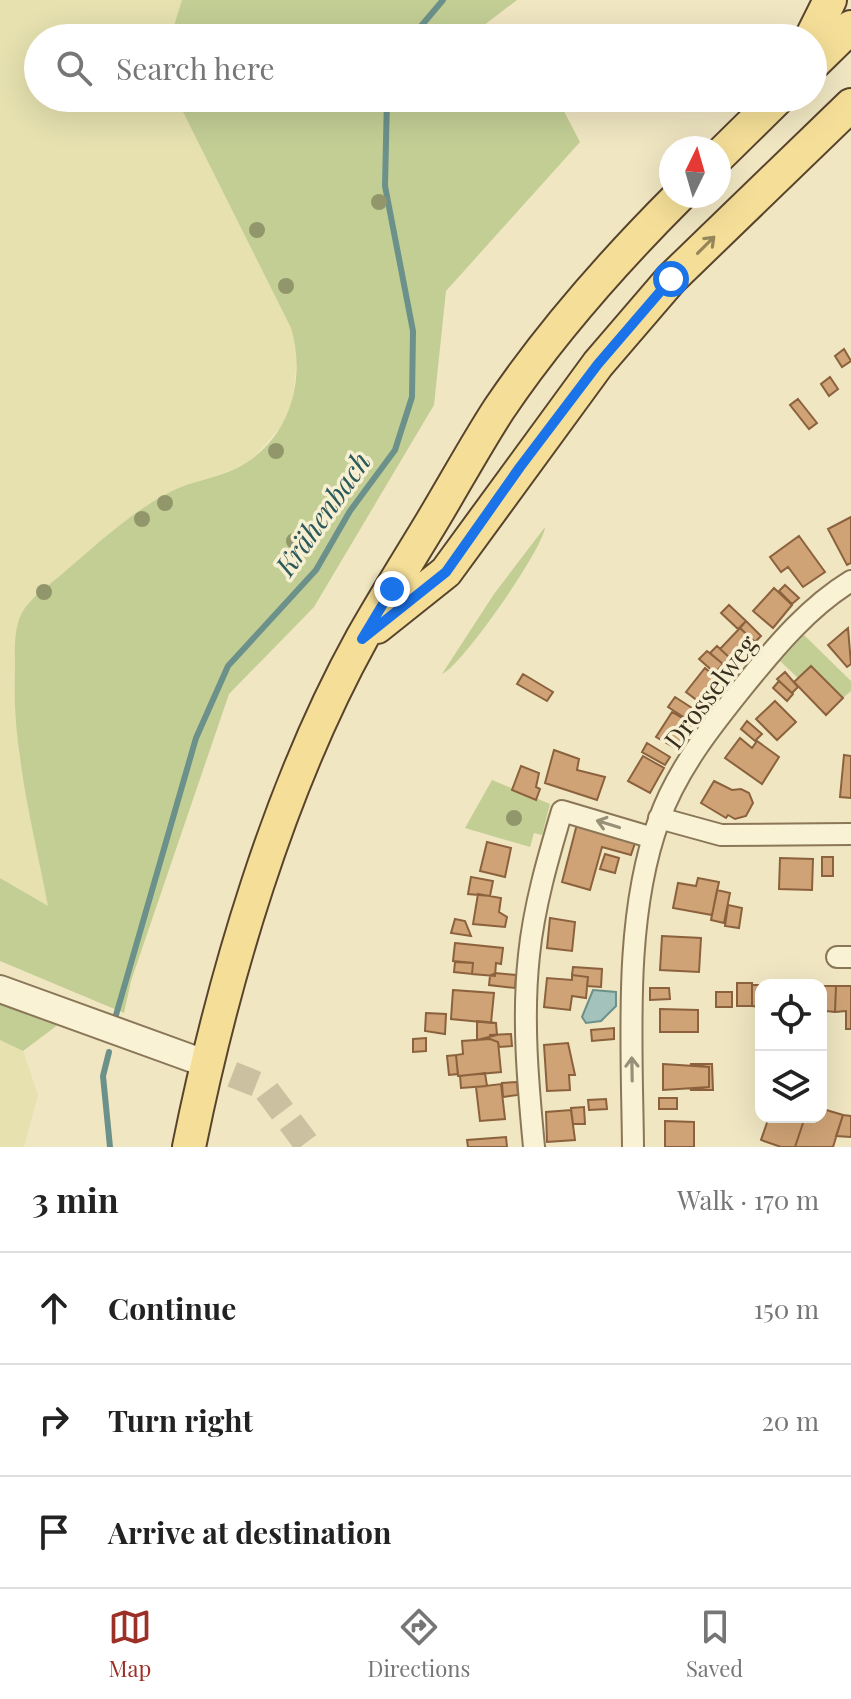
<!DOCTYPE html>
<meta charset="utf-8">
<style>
body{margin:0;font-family:"Playfair Display",serif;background:#f2f2f2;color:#222}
.controls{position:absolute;right:24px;bottom:24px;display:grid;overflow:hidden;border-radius:16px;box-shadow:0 8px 32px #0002}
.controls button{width:72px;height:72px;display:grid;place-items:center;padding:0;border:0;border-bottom:2px solid #e0e0e0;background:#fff;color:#222;font:40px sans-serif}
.compass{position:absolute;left:659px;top:136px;width:72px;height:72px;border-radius:50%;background:#fff;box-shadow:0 8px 32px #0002;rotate:5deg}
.stop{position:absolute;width:24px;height:24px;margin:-18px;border:6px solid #1a73e8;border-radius:50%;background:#fff}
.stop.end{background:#1a73e8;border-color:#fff;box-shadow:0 2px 8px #0008}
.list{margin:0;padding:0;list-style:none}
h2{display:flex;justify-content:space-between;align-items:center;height:104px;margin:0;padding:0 32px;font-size:34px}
h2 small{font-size:26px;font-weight:400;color:#767676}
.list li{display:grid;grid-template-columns:52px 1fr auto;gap:24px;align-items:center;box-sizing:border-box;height:112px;padding:0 32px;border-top:2px solid #e0e0e0}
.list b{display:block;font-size:30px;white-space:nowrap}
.list em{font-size:26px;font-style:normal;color:#767676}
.icon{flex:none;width:44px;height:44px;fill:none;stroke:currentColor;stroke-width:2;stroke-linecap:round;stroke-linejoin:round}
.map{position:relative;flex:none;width:851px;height:1147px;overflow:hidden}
.search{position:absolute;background:#fff;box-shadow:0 8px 32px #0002;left:24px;right:24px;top:24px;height:88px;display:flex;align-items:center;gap:20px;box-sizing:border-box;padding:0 28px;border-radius:44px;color:#767676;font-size:30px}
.sheet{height:440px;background:#fff}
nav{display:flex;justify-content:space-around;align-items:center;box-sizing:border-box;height:112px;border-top:2px solid #e0e0e0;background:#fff;font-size:22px;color:#767676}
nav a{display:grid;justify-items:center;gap:4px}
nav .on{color:#9c2f26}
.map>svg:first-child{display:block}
</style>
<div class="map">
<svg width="851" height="1147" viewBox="0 0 851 1147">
<rect width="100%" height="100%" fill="#f0e6c2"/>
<!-- farmland -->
<path fill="#e6e1af" d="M0,0H182L170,38H38V98H176L291,328L298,351L292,403L282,425L252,459L234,469L167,493L146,507L47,586L18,621L14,682L19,756L49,908L0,878Z
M0,1040L23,1051L38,1095L24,1147H0Z"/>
<!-- green -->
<path fill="#c3ce95" d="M182,0H517L483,26V38H170Z
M176,98H557L580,142L446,291L434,405L314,607L229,694L131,981L124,1013L0,961V878L48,906C33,827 11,747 15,666C15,652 14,636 18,623C23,602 47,587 62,574C95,546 130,513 168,493C190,481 215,479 237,468C289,442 307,380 291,328Z
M545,527C544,548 461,667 442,674L494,594Z
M804,635L851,681V691L843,698L811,666L798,678L780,661Z
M492,780L550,804L542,835L534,833L530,847L465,828Z
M0,999L63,1021L23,1051L0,1040Z"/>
<!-- water -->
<path fill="#a4c2bc" stroke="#6b918a" stroke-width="2" d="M593,990L616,992V1006L601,1021L586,1023L582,1017Z"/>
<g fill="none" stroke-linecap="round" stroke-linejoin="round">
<!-- stream -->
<path stroke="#6b918a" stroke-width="6" d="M411,38L443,0
M116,1015L196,738L228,666L316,570L350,511L395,450L412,397L413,331L385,186L387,98
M109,1052L103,1076L110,1147"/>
</g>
<!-- building -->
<path fill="#cfa376" stroke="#8b623d" stroke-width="2" d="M844,349L851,361L842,367L835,356Z
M830,377L838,389L829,396L821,384Z
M798,399L817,423L809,429L790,405Z
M851,517V563L847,565L828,529Z
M799,536L825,572L803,587L788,567L781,572L770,557Z
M785,585L799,598L792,604L779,591Z
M774,588L792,605L773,628L753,611Z
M729,605L746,621L738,629L721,613Z
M746,621L761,636L755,642L740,628Z
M740,628L758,645L739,666L720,649Z
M848,628L851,664L847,667L828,645Z
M717,646L729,657L723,664L710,653Z
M707,651L723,664L715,673L699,659Z
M811,666L843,698L826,715L794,682Z
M705,668L724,684L706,707L686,692Z
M785,672L798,687L792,693L777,679Z
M523,674L553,692L547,701L517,684Z
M779,681L793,694L787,701L773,688Z
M675,697L692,708L685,718L668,707Z
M775,701L796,722L777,740L756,719Z
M672,712L692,724L694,730L677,749L656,737Z
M747,721L762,734L755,741L741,729Z
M740,738L752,748L757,741L779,757L762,784L725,758Z
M647,743L670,757L665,765L642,752Z
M554,750L579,759L577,770L605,777L597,800L545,783Z
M844,755L851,756V798L840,797Z
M643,756L664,768L650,793L628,781Z
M521,766L539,773L536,787L540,789L536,800L512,790Z
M714,781L732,790L741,789L749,793L753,803L746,816L735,819L728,815L726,818L701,803Z
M577,824L635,843L631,855L602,847L590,890L562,882Z
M487,842L511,848L505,877L480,871Z
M605,854L619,858L615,873L600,869Z
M822,857H833V876H822Z
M780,858L813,859L812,890L779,889Z
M471,877L493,881L490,896L468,894Z
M698,878L719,882L712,915L673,908L678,883L696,886Z
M717,890L730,893L724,923L711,920Z
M478,894L501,898L499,912L507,917L505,927L473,924Z
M728,905L742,908L739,928L725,926Z
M550,918L575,922L572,951L547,948Z
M455,919L465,921L471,936L451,933Z
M662,936L701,938L699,972L660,970Z
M455,943L503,948L501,964L496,963L495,976L472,974L473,963L453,961Z
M455,962L473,963L472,974L454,972Z
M573,967L602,969L601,987L587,986L588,977L572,975Z
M495,973L516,975L515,988L489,985L490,976Z
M572,975L588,977L586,998L572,996L570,1010L544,1007L547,978L572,980Z
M737,983H752V1006H737Z
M752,985H761V1007L752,1006Z
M821,986H836L835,1012L826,1011L825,1026H821Z
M836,986H851V1029H846V1011L835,1012Z
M650,988H669L670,999L650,1000Z
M453,990L494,993L491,1023L451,1019Z
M716,992H732V1007H716Z
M660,1009L698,1010V1032H660Z
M426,1013L446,1014L445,1034L425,1031Z
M477,1021L496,1023L497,1035L477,1040Z
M614,1028V1039L592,1041L591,1030Z
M511,1034L512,1046L499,1047L498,1042L490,1039V1035Z
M426,1038V1051L413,1052V1039Z
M490,1039L498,1042L501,1072L458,1076L456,1055L463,1054L462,1041Z
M568,1043L575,1075H569L570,1090L547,1091L544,1045Z
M456,1055L458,1074L449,1075L447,1056Z
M663,1064L709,1067V1087L663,1090Z
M690,1064H712L713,1090H690L709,1087V1067Z
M485,1073L487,1086L461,1088L460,1076Z
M517,1082L518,1095L503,1097L502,1083Z
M501,1084L505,1119L480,1121L476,1087Z
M659,1098H677V1109H659Z
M606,1099L607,1109L589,1110L588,1100Z
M584,1107L585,1124H573L571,1108Z
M823,1109L843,1115L833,1147H795L805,1117H821Z
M571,1110L575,1140L547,1142L546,1112Z
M843,1115L851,1116V1137L836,1136Z
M769,1117H805L795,1147H781L761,1140Z
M665,1121L694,1122V1147H665Z
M506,1137L507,1147H468L467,1140Z"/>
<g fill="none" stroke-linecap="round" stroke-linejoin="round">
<!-- tertiary-tunnel -->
<path stroke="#cbc1a1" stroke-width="26" stroke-dasharray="26 13" stroke-linecap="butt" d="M196,1060L264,1087L309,1147"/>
<defs>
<path id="minor" d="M659,818L721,835L851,834
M837,957H851
M534,1147C528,1084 522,1019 529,955C534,906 548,858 562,811L653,838
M633,1147C632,1044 623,918 659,820C677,769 713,724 747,682C777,645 810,606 851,581"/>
<path id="tertiary" d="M0,989L196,1060"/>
<path id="primary" d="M811,38L830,0
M813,64L851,27
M719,156L778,98
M377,627L446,572L598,364L671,279L851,105
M189,1147C223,979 279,788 362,638C384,599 408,561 431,523C454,485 475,446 499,409C551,332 614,261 679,196"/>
</defs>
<!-- minor casing -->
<use href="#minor" stroke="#8a7758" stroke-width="24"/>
<!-- tertiary casing -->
<use href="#tertiary" stroke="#8a7758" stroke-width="30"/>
<!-- primary casing -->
<use href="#primary" stroke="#58442d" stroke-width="36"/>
<!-- minor -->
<use href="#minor" stroke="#faf2d5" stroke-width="20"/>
<!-- tertiary -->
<use href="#tertiary" stroke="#faf2d5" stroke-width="26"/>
<!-- primary -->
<use href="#primary" stroke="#f5df98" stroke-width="32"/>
</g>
<!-- trees -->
<g fill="#92976b">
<circle cx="379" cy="202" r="8"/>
<circle cx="257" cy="230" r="8"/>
<circle cx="286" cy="286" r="8"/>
<circle cx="276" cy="451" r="8"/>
<circle cx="165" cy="503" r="8"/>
<circle cx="142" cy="519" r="8"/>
<circle cx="294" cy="541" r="8"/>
<circle cx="44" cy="592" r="8"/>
<circle cx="514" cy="818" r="8"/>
</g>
<!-- one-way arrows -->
<defs><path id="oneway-shaft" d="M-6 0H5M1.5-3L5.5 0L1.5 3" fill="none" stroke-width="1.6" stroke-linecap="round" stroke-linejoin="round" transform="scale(2)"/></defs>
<use stroke="#97865a" href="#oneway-shaft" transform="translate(706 245) rotate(-45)"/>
<g stroke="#9a9079">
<use href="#oneway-shaft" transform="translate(608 824) rotate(-163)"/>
<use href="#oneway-shaft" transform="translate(632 1069) rotate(-91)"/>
</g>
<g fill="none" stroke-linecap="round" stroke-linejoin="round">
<!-- route -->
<path stroke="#1a73e8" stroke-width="10" d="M392,589L362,639L446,572L520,467L598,364L671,279"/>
</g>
<g text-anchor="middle" stroke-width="7" stroke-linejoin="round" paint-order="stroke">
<!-- street labels -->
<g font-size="26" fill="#392d1d" stroke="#f7efd2">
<text transform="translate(711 692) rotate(-53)" y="9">Drosselweg</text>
</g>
<!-- water labels -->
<g font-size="28" font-style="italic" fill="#2c595a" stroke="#f7efd2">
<text transform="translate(323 514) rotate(-55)" y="10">Krähenbach</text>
</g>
</g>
</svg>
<div class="controls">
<button><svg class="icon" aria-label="locate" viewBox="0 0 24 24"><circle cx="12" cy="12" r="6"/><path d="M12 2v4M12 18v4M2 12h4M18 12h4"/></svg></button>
<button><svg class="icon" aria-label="layers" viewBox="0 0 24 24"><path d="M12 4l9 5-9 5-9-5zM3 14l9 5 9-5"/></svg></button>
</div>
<svg class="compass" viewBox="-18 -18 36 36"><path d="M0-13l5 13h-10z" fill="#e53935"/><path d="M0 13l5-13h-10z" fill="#767676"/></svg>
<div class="stop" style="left:671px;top:279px"></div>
<div class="stop end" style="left:392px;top:589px"></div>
<div class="search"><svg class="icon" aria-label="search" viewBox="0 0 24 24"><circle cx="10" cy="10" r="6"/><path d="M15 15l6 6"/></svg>Search here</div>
</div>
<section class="sheet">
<h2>3 min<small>Walk · 170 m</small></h2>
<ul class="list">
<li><svg class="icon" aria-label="ahead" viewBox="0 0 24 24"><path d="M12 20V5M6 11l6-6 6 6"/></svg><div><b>Continue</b></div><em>150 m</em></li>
<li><svg class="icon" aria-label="right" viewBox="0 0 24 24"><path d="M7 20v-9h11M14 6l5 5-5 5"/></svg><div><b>Turn right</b></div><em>20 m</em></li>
<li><svg class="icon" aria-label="arrive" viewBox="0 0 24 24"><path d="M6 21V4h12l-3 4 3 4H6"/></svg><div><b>Arrive at destination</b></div></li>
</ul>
</section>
<nav>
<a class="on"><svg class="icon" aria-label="map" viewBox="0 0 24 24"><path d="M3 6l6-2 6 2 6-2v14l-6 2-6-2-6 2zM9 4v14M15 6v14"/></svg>Map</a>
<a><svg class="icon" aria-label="directions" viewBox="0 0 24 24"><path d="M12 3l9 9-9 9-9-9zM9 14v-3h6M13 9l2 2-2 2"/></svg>Directions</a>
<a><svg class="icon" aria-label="saved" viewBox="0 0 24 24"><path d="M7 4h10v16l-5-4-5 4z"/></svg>Saved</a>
</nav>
